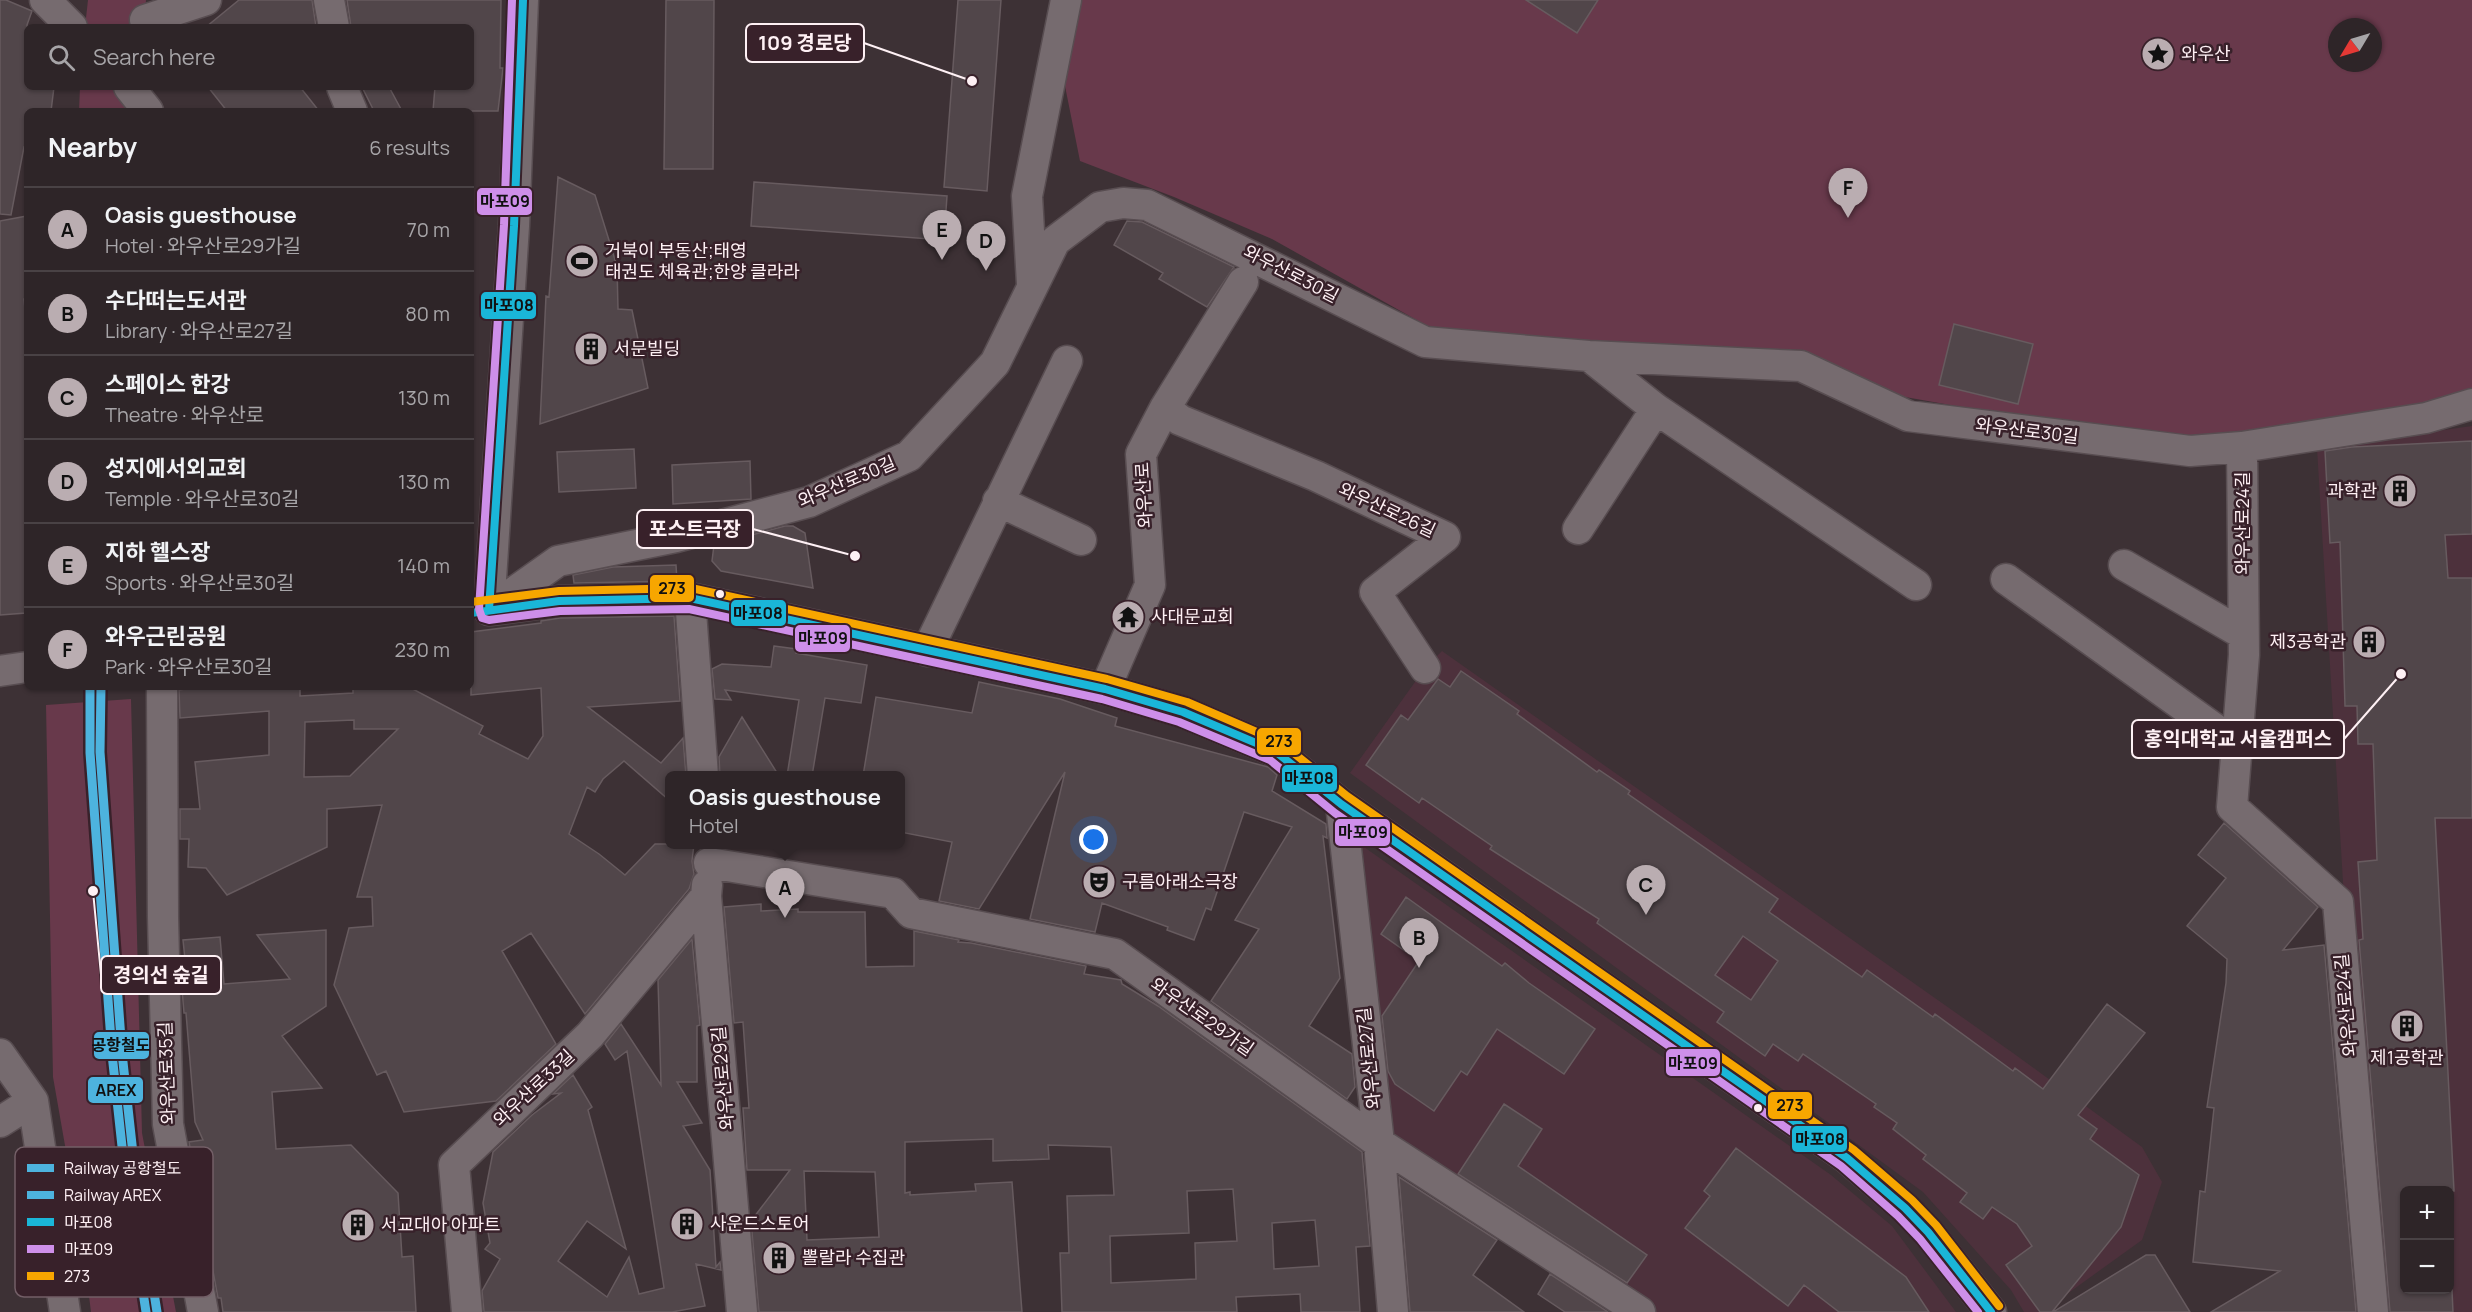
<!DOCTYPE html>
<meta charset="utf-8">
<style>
body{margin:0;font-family:Manrope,"Noto Sans KR",sans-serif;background:#362d30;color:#f1f3f6}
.controls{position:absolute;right:18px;bottom:18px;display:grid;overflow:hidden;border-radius:9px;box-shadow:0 2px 4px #0004}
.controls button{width:54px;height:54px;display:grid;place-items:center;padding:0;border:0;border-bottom:2px solid #494245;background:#2e2528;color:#f1f3f6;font:30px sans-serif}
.compass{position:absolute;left:2328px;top:18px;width:54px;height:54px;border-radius:50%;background:#2e2528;box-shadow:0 2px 4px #0004;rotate:232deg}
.you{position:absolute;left:1094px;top:840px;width:21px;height:21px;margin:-15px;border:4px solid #fff;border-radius:50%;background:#1a73e8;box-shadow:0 0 0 9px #1a73e833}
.badge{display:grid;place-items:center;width:39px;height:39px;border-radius:50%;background:#baadb1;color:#111;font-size:20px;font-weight:700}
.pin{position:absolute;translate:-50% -50px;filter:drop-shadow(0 2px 3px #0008)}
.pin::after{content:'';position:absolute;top:32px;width:21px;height:18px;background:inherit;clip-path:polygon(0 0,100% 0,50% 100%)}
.popup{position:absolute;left:665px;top:771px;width:240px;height:78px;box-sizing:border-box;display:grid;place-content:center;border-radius:9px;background:#2e2528;filter:drop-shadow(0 2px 4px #0005);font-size:20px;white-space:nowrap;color:#a7a5a8}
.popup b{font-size:22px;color:#f1f3f6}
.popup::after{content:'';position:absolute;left:50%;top:100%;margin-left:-12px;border:12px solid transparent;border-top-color:#2e2528}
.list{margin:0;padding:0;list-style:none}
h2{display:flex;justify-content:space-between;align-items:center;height:78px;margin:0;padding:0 24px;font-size:26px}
h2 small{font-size:20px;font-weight:400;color:#a7a5a8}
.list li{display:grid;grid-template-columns:39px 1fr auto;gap:18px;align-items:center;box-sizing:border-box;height:84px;padding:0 24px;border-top:2px solid #494245}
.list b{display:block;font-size:22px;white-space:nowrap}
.list p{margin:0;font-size:20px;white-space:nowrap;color:#a7a5a8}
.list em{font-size:20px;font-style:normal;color:#a7a5a8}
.icon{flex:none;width:33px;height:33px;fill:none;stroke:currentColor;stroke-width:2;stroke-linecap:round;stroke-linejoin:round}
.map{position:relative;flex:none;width:2472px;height:1312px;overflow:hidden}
.search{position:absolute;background:#2e2528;box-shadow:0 2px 4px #0004;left:24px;top:24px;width:450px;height:66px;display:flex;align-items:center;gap:15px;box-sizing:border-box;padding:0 21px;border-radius:9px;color:#a7a5a8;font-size:22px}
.panel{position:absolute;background:#2e2528;box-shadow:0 2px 4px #0004;left:24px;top:108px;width:450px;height:582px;border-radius:9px}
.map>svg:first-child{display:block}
</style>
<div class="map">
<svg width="2472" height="1312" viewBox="0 0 2472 1312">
<rect width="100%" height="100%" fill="#3d3135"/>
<!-- built -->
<path fill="#4d313c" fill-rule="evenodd" d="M2472,426V1312H2380L2344,899L2317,448ZM2404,1190H2450V1290H2404Z
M1442,651L2013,1053L2142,1147L2162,1182L2142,1240L2042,1312H2024L2011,1290L1923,1192L1350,773L1425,668Z
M1344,833L1831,1175L1892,1226L1956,1312H1640L1379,1143Z"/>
<!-- green -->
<path fill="#68394b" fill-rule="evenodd" d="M88,0H146L144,27H85Z
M1075,0H2472V393L2242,442L2190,447L1905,397L1849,373L1804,350L1447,337L1272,239L1174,197L1080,161L1061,66ZM2337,27H2373V63H2337Z
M80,87H141L139,111H79Z
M131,699L142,1133L176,1312H91L83,1248L53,1077L46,705Z"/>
<!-- building -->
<path fill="#51464a" stroke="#675b5f" stroke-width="1.5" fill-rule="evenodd" d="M0,0H6L32,11L27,25V87H54L51,111H27V148L24,147L11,215L0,214Z
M239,0H312L316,27H206Z
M347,0H501L500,68H503L498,111H433L435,87H471V27H351Z
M666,0H714L713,169H664Z
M958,0H1001L987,191L944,187Z
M1526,0H1598L1577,33Z
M208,87H300L319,111H227Z
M362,87H389L402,111H374Z
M558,177L595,195L617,266L618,309L632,310L648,388L540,424L546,296L549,297Z
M754,182L947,196L944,240L751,226Z
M27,216V298L24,299L27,331L26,613L0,615V221Z
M1127,221L1142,222L1234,267L1207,307L1159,279L1163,273L1114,245Z
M1954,324L2033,344L2018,404L1939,385Z
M2472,441V534L2445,535L2448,578H2472V818H2435L2454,1191H2404V1290H2452L2453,1312H2390L2359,940L2363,939L2358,862L2377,860L2373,744H2358L2357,706H2345L2340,542L2330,543L2325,451L2352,447Z
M634,449L636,488L559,492L557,452Z
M750,461L751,499L673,504L672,465Z
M785,526H793L805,533L813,588L721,571L712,561L714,545Z
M676,565L677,581L574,583L573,575L613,567Z
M674,616L680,701L588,707L661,763L683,738L686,776H669V800L624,761L603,779L595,792L587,787L569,834L599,854L625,875L655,844H694L692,861L694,874L689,889L585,1014L531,933L502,951L556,1044L496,1101L404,1112L386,1071L377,1075L334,985L349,928L373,926L372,897H357L382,805L327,809V847L227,895L206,868L188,867L189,839H180V809H200L195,762L269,755V711L180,718L179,690L198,687H300V696L353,693V687H409L483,726L479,734L528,759L543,736L541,688L471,695V632L541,623V621L560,618ZM354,720V729H398L350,776L304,777L305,722Z
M774,646L796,649V653L867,665L861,703L825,698L812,776H787L799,700L725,690L731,700L715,699L712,669L722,664L771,667Z
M1461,671L1519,711L1517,714L1597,772L1599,770L1630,791L1628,794L1778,899L1769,912L1862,977L1867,970L1933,1017L1935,1014L2013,1071L2015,1068L2043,1089L2107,1004L2145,1033L2078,1115L2097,1129L2090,1139L2139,1175L2121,1227L2052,1312H2040L2006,1265L2032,1246L2017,1224L1992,1207L1983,1219L1960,1202L1967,1193L1923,1159L1926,1155L1893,1129L1897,1123L1874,1107L1876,1104L1803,1054L1798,1061L1773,1044L1765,1056L1717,1022L1724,1012L1597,923L1599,919L1490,849L1492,846L1422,798L1419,803L1366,765L1401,715L1408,720L1438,679L1450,687ZM1743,936L1778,961L1751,1000L1715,975Z
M979,682L1060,699L1117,718L1115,726L1268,767L1277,775L1272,791L1326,824L1327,838L1323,836L1340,978L1309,1026L1352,1054L1355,1087L1347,1099L1211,1001L1259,929L1235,920L1292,827L1244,812L1211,910L1206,908L1194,940L1167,930L1168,927L1102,903L1095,932L1030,919L1065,772L979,909L939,901L952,842L900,832V776H863L876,697L972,713Z
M742,717L779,776H720L719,757Z
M2224,823L2318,907L2283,950L2324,945L2356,1312H2211L2280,1271L2193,1262L2200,1191L2205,1192L2214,1108L2207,1107L2226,983L2227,959L2187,926L2226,878L2198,855Z
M1406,897L1502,966L1505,963L1529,983L1595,1029L1564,1074L1497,1029L1467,1075L1461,1071L1434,1111L1395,1084L1388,1071L1382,1016L1419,961L1381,934Z
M761,904V911L798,909V912H865L866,967L914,966V931L959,940L958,942L971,943L1086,966L1084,974L1121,980L1122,984L1158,1006L1362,1152L1370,1246L1356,1247L1360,1312H1301L1300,1294L1236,1297L1237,1312H1062L1060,1253H1069L1067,1196L1114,1195L1111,1147L1048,1145L1049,1159L993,1161V1139L905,1142V1193L910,1192V1195L976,1191L975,1184L1012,1182L1022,1312H759L751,1221L790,1170H747L743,1108H749L743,1022L734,1023L724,907ZM804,1171L875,1172L879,1237L807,1240ZM1233,1189L1237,1241L1195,1243L1196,1279L1111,1283L1110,1236L1189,1233L1187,1191ZM1315,1220L1319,1266L1274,1269L1272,1223Z
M326,930V1006L282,1036L322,1088L272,1092L276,1149L351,1145L398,1193L402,1257L413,1256L416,1312H223L221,1298H218L189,1142L203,1140L195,1122L186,1013H184L182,989L188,988L183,940L220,937L224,984L290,979L257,935Z
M692,939L700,1025L697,1026V1082H677L702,1123L683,1126L710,1170L716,1267L720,1262L721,1270L696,1264L705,1306L672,1312H484L482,1291L500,1259L485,1249L490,1243L483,1203L493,1152L532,1115L561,1093L553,1094L573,1075L592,1107L588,1110L626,1249L587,1221L558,1261L607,1297L629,1257L639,1294L664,1288L627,1051L615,1060L605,1044L621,1024L661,1085L658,980Z
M1504,1104L1542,1129L1518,1166L1647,1255L1627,1283L1458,1174Z
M1736,1148L1906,1277L1929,1312H1839L1804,1285L1788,1306L1685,1228L1710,1196L1704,1191Z
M1399,1177L1497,1240L1473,1275L1524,1312H1410Z
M2146,1255H2155L2190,1312H2053Z
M1550,1274L1608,1312H1565L1538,1294Z"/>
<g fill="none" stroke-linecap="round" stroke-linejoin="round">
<defs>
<path id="minor" d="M45,0L72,27
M329,0L334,27
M145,20L206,0
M129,87L148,111
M342,87L352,111
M1032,284L1027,196L1066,0
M1589,356L1656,409L1916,585
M1165,408L1180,420L1316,476L1445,537L1375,592L1425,668
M2242,447L2244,655L2232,807L2338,902L2373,1312
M998,501L1081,540
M1578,529L1656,409
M2124,565L2243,634
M2006,579L2236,744
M690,598L703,776
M489,610L558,561L676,537L809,502L909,456L995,363L1055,241L1100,207L1123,203L1147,205L1425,342L1589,356L1801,366L1908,416L2190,451L2242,447L2426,418L2472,404
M489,610L514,226L523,0
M492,610L559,601L690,598L1105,689L1183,712L1275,751L1341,804L1847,1158L1905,1208L1928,1232L1991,1312
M927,651L1067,361
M0,671L27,667
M162,687L163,917L168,1124L203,1312
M1105,689L1150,585L1141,454L1165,408L1243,282
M1341,804L1379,1143L1393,1312
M709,863L893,893L911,913L1115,954L1379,1143L1640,1312
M707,885L706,896L742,1312
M0,1054L33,1101L65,1312
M0,1122L33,1101
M467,1312L454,1165L590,1035L706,896"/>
</defs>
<!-- minor casing -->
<use href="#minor" stroke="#584d51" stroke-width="33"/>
<!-- minor -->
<use href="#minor" stroke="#766b6f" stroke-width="30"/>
<defs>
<path id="bus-1" d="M489,610L514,226L523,0
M471,613L559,601L690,598L1105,689L1183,712L1275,751L1341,804L1847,1158L1905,1208L1928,1232L1991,1312"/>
<path id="bus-2" d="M512,0L504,225L479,609L482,618L489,620L560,611L689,609L1102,699L1179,722L1270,760L1335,813L1841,1166L1898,1216L1920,1239L1978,1312"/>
<path id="bus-3" d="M471,602L559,591L691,588L1107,679L1187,702L1280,742L1347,796L1854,1150L1912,1200L1936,1225L1999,1306"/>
</defs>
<!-- bus-1 casing -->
<use href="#bus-1" stroke="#38212a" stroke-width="12"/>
<!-- bus-2 casing -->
<use href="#bus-2" stroke="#38212a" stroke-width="12"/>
<!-- bus-3 casing -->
<use href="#bus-3" stroke="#38212a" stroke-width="12"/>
<!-- bus-1 -->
<use href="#bus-1" stroke="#1ab6d8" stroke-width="8"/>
<!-- bus-2 -->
<use href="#bus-2" stroke="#ce8fe9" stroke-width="8"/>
<!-- bus-3 -->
<use href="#bus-3" stroke="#f7a600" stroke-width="8"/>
<defs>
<path id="rail-1" d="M101,687L100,752L122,1053L135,1172L157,1312"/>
<path id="rail-2" d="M90,687V753L112,1054L125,1174L146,1312"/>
</defs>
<!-- rail-1 casing -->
<use href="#rail-1" stroke="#38212a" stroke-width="14"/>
<!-- rail-2 casing -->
<use href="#rail-2" stroke="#38212a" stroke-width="14"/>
<!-- rail-1 -->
<use href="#rail-1" stroke="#4db3de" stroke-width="9"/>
<!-- rail-2 -->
<use href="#rail-2" stroke="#4db3de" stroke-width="9"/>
</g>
<!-- icons -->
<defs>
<symbol id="sight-disc" viewBox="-11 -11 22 22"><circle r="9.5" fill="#baadb1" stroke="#38212a"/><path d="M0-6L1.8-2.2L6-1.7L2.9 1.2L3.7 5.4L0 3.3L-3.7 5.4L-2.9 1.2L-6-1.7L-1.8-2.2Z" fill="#111"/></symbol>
<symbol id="stadium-disc" viewBox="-11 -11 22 22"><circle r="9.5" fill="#baadb1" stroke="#38212a"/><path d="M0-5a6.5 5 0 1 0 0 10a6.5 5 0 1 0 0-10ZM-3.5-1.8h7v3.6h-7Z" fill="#111"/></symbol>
<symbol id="building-disc" viewBox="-11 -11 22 22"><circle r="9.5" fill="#baadb1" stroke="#38212a"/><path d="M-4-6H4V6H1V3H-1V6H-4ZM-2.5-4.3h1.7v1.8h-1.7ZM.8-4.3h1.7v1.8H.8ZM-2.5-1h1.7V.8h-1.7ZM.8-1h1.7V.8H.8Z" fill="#111"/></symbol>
<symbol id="temple-disc" viewBox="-11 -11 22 22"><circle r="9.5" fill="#baadb1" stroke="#38212a"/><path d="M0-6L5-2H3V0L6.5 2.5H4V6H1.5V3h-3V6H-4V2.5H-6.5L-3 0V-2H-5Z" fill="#111"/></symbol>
<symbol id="theatre-disc" viewBox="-11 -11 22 22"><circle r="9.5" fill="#baadb1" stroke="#38212a"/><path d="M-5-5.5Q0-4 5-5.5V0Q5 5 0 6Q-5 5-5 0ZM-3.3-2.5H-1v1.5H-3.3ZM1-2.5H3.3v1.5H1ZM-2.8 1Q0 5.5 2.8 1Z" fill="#111"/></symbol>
</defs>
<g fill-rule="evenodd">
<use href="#sight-disc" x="2139" y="35" width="38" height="38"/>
<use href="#stadium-disc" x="563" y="242" width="38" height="38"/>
<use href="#building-disc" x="572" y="330" width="38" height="38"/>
<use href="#building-disc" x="2381" y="472" width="38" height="38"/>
<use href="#temple-disc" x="1109" y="598" width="38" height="38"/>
<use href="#building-disc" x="2350" y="623" width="38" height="38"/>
<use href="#theatre-disc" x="1080" y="863" width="38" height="38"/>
<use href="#building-disc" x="2388" y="1007" width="38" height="38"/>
<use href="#building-disc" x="668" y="1205" width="38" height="38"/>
<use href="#building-disc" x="339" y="1206" width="38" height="38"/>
<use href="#building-disc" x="760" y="1239" width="38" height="38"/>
</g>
<!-- markers -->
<g fill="#fef0f4" stroke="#38212a" stroke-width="2">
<circle cx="720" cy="594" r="5"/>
<circle cx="1758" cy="1108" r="5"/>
</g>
<g text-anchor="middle" stroke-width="5" stroke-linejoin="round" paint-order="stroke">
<!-- poi labels -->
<g font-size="18" fill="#fef0f4" stroke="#38212a" text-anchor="start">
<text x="2181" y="60">와우산</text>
<text x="605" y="257">거북이 부동산;태영<tspan x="605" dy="21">태권도 체육관;한양 클라라</tspan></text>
<text x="614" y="355">서문빌딩</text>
<text x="2377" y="497" text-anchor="end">과학관</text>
<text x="1151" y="623">사대문교회</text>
<text x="2346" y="648" text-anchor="end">제3공학관</text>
<text x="1122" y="888">구름아래소극장</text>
<text x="2407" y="1064" text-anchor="middle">제1공학관</text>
<text x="710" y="1230">사운드스토어</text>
<text x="381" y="1231">서교대아 아파트</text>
<text x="802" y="1264">뽈랄라 수집관</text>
</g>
<!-- street labels -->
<g font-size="18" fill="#fef0f4" stroke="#38212a">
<text transform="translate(1291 274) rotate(27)" y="6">와우산로30길</text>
<text transform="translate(2027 431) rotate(7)" y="6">와우산로30길</text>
<text transform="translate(847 482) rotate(-23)" y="6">와우산로30길</text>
<text transform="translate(1144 495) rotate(-93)" y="6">와우산로</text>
<text transform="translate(1387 510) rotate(25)" y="6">와우산로26길</text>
<text transform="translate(2243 523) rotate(-90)" y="6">와우산로24길</text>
<text transform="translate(2346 1005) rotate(-95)" y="6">와우산로24길</text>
<text transform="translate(1202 1017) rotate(35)" y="6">와우산로29가길</text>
<text transform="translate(1369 1058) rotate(-96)" y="6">와우산로27길</text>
<text transform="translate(167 1073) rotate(-92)" y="6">와우산로35길</text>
<text transform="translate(723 1078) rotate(-95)" y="6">와우산로29길</text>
<text transform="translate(534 1088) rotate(-43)" y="6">와우산로33길</text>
</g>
</g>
<!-- legend -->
<rect x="15" y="1147" width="198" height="150" rx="9" fill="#38212a" stroke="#735f67" stroke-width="1.5"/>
<rect x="27" y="1164" width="27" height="8" fill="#4db3de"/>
<rect x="27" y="1191" width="27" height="8" fill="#4db3de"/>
<rect x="27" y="1218" width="27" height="8" fill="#1ab6d8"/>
<rect x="27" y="1245" width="27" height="8" fill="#ce8fe9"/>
<rect x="27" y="1272" width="27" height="8" fill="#f7a600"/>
<g font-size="16" fill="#fef0f4">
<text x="64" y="1174">Railway 공항철도</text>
<text x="64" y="1201">Railway AREX</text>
<text x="64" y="1228">마포08</text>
<text x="64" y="1255">마포09</text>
<text x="64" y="1282">273</text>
</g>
<!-- callouts -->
<path fill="none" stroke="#fef0f4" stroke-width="2" d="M972 81L864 43M855 556L753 529M2401 674L2344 739M93 891L101 975"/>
<g fill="#fef0f4" stroke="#38212a" stroke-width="2">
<circle cx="972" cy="81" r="6"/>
<circle cx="855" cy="556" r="6"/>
<circle cx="2401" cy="674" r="6"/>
<circle cx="93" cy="891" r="6"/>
</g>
<g fill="#38212a" stroke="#fef0f4" stroke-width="2">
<rect x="746" y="24" width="118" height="38" rx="6"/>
<rect x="637" y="510" width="116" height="38" rx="6"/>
<rect x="2132" y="720" width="212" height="38" rx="6"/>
<rect x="101" y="956" width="120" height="38" rx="6"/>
</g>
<g font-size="20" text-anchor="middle" font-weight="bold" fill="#fef0f4">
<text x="805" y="50">109 경로당</text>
<text x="695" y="536">포스트극장</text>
<text x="2238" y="746">홍익대학교 서울캠퍼스</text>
<text x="161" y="982">경의선 숲길</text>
</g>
<g stroke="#38212a" stroke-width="2">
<rect x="476" y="187" width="57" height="29" rx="6" fill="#ce8fe9"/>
<rect x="480" y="291" width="57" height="29" rx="6" fill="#1ab6d8"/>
<rect x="649" y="574" width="46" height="29" rx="6" fill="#f7a600"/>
<rect x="730" y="599" width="57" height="28" rx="6" fill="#1ab6d8"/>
<rect x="794" y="624" width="57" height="29" rx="6" fill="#ce8fe9"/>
<rect x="1256" y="727" width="46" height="29" rx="6" fill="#f7a600"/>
<rect x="1281" y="764" width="57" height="29" rx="6" fill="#1ab6d8"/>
<rect x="1334" y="818" width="57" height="29" rx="6" fill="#ce8fe9"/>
<rect x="93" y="1031" width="57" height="29" rx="6" fill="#4db3de"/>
<rect x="1665" y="1048" width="56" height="29" rx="6" fill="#ce8fe9"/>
<rect x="87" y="1076" width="57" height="28" rx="6" fill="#4db3de"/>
<rect x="1767" y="1091" width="46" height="29" rx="6" fill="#f7a600"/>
<rect x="1791" y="1125" width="57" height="28" rx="6" fill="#1ab6d8"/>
</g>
<g font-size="16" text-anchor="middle" font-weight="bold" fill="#111">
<text x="505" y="207">마포09</text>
<text x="509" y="311">마포08</text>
<text x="672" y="594">273</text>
<text x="758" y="619">마포08</text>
<text x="823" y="644">마포09</text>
<text x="1279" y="747">273</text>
<text x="1309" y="784">마포08</text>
<text x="1363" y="838">마포09</text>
<text x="121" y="1051">공항철도</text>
<text x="1693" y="1069">마포09</text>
<text x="116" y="1096">AREX</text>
<text x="1790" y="1111">273</text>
<text x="1820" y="1145">마포08</text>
</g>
</svg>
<div class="controls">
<button>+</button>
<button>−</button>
</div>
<svg class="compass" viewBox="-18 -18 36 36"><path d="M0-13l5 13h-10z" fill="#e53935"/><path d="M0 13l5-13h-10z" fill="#a7a5a8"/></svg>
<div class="you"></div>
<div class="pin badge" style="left:785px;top:918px">A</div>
<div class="popup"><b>Oasis guesthouse</b>Hotel</div>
<div class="pin badge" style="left:1419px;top:968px">B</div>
<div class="pin badge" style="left:1646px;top:915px">C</div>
<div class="pin badge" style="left:986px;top:271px">D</div>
<div class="pin badge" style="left:942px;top:260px">E</div>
<div class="pin badge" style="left:1848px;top:218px">F</div>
<div class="search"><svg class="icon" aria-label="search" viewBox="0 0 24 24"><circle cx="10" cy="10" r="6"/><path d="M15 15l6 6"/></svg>Search here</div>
<section class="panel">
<h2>Nearby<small>6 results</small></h2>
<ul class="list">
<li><span class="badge">A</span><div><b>Oasis guesthouse</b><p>Hotel · 와우산로29가길</p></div><em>70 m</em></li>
<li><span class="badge">B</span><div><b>수다떠는도서관</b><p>Library · 와우산로27길</p></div><em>80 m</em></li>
<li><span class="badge">C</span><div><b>스페이스 한강</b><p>Theatre · 와우산로</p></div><em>130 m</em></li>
<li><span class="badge">D</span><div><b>성지에서외교회</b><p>Temple · 와우산로30길</p></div><em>130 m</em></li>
<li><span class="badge">E</span><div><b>지하 헬스장</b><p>Sports · 와우산로30길</p></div><em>140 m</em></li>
<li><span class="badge">F</span><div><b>와우근린공원</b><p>Park · 와우산로30길</p></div><em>230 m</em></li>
</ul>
</section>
</div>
